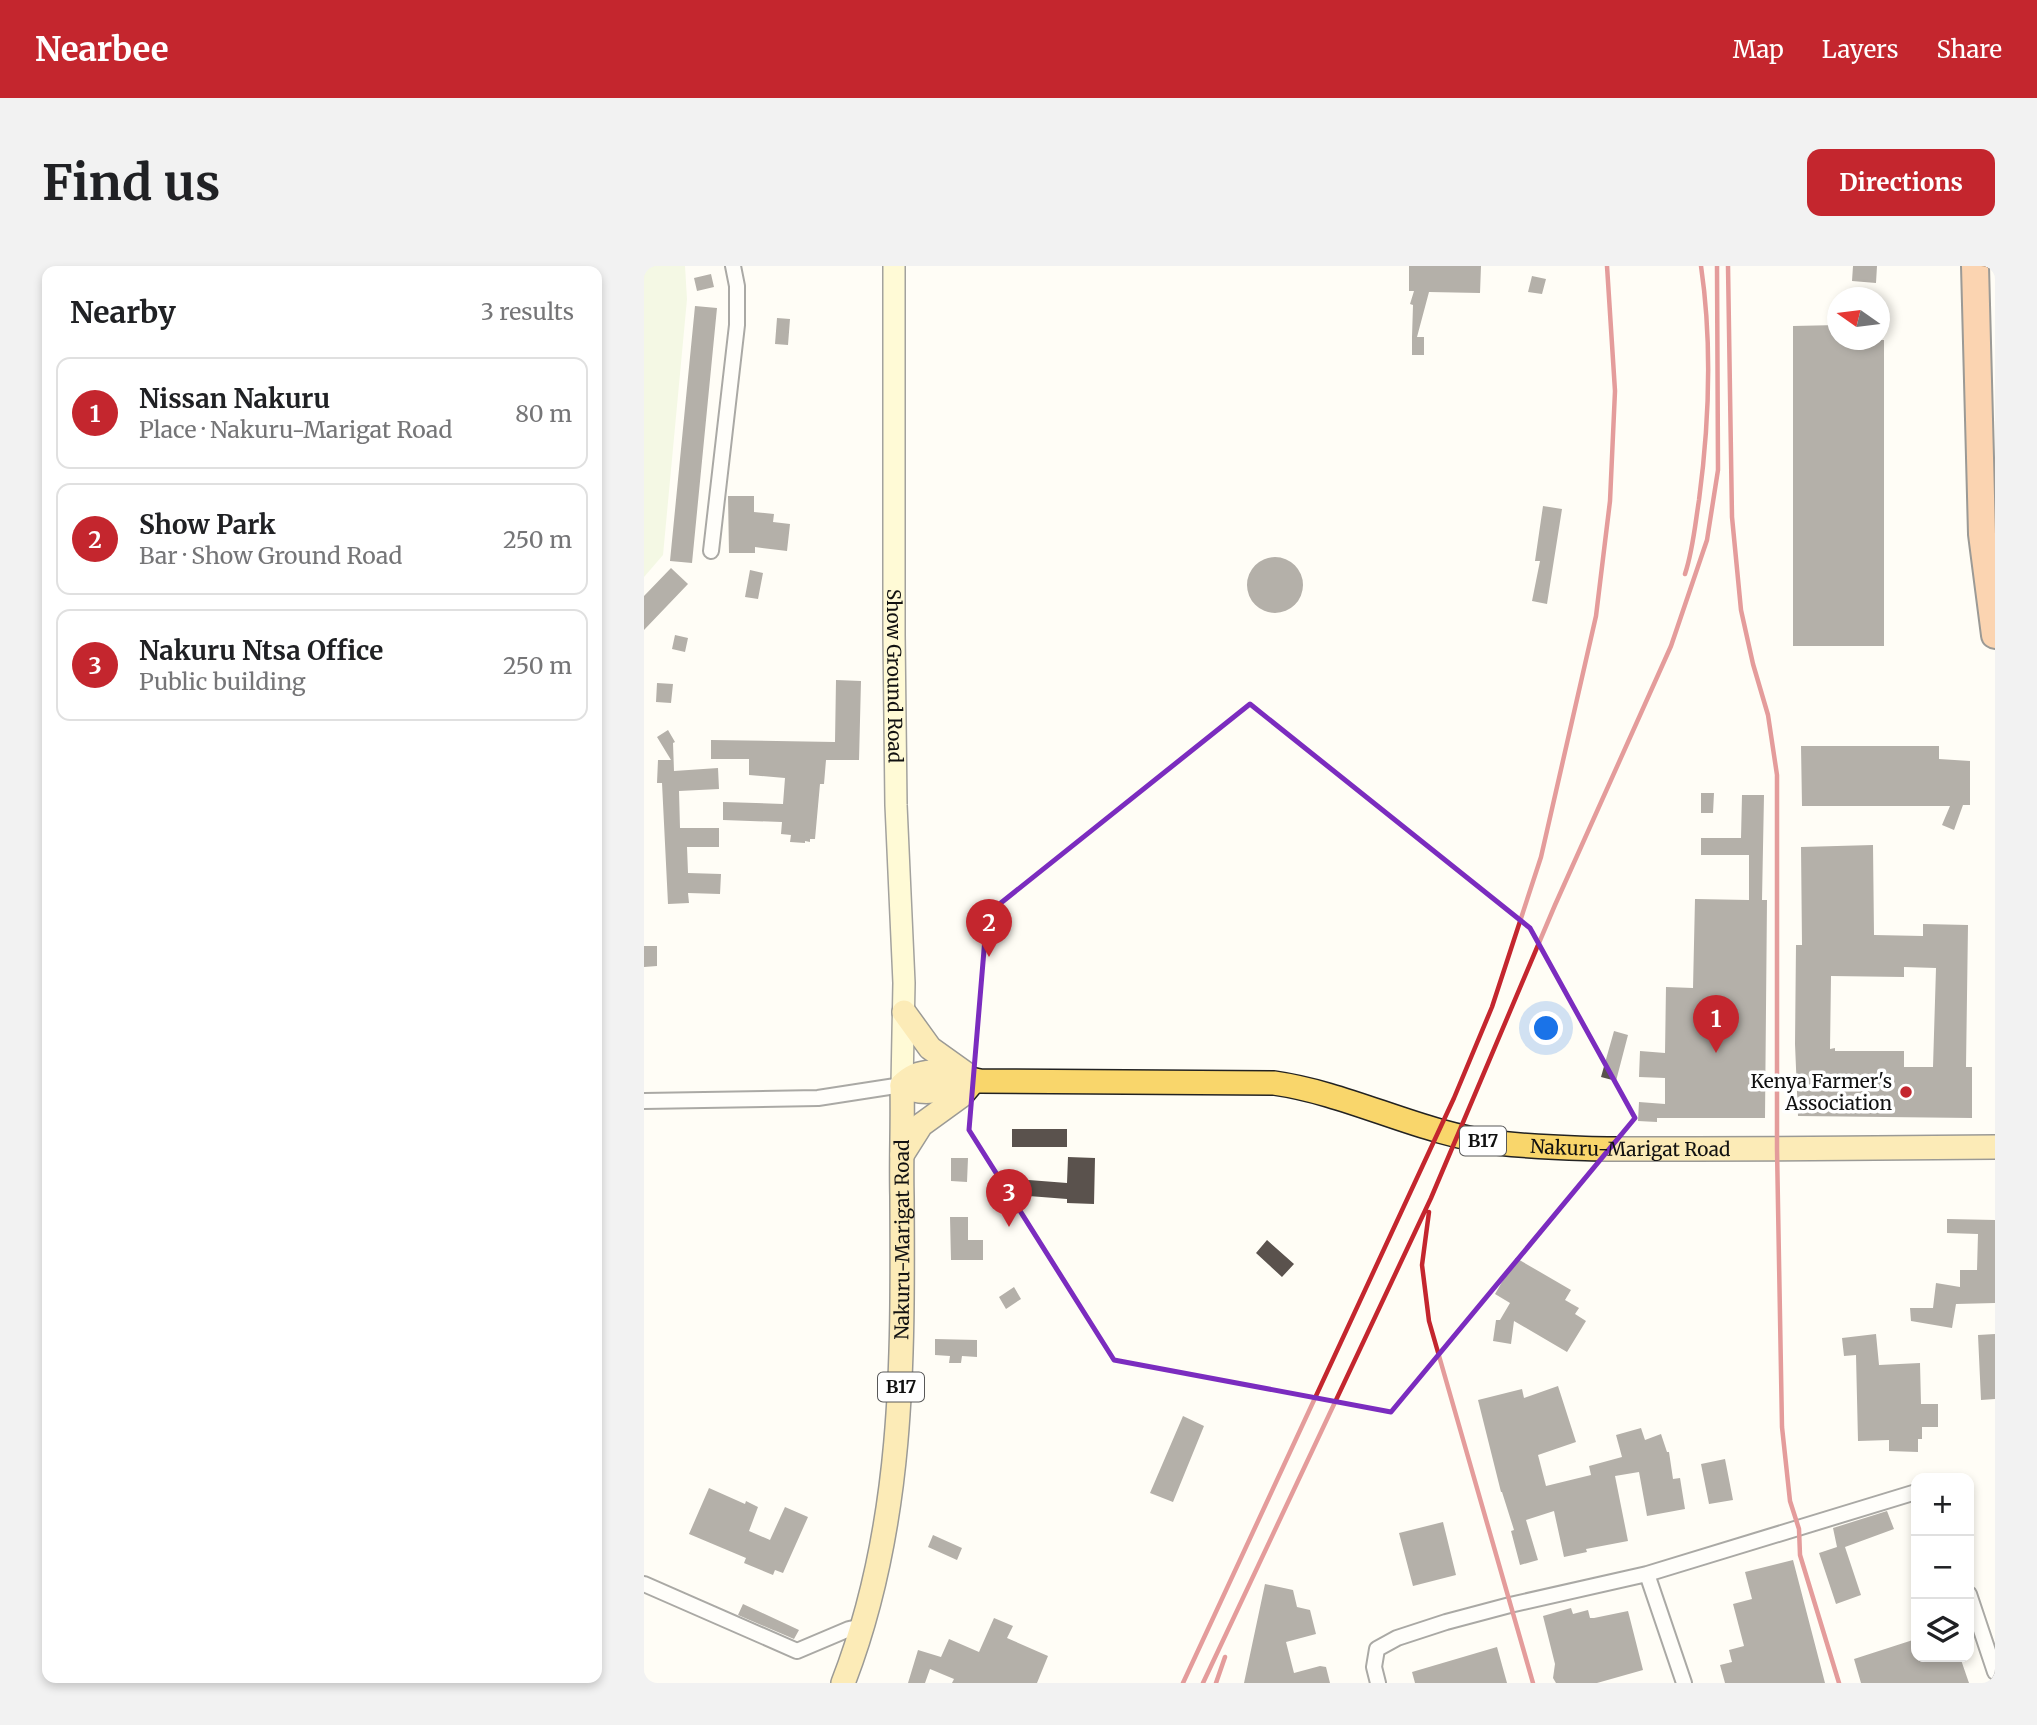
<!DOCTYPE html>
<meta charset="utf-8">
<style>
body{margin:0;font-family:Merriweather,serif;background:#f2f2f2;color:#202124}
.controls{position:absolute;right:21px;bottom:21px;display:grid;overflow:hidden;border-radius:14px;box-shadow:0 4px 10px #0003}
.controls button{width:63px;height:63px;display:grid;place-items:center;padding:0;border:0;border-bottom:2px solid #e0e0e0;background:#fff;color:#202124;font:35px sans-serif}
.compass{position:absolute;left:1183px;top:21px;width:63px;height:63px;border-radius:50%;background:#fff;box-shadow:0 4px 10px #0003;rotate:284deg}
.you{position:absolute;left:903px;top:763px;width:24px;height:24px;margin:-18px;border:5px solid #fff;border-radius:50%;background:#1a73e8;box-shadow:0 0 0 10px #1a73e833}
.badge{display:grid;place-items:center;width:46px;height:46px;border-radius:50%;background:#c4262e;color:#fff;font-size:23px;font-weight:700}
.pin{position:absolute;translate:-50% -58px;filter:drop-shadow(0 2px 4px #0008)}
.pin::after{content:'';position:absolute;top:37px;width:24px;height:21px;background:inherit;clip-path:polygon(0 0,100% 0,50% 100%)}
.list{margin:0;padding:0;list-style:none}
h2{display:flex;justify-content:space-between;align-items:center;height:91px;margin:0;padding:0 28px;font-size:30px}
h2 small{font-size:23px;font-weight:400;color:#757577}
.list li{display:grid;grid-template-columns:46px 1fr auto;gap:21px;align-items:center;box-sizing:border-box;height:112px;margin:0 14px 14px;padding:0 14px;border:2px solid #e0e0e0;border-radius:14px}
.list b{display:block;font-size:26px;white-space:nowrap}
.list p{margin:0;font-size:23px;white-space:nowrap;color:#757577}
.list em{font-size:23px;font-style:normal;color:#757577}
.icon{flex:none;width:38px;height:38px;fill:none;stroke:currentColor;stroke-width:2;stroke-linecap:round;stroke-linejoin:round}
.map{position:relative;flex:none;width:1351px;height:1417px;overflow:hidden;border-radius:14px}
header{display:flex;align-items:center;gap:42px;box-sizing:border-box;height:98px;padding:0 35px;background:#c4262e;color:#fff}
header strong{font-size:33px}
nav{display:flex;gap:38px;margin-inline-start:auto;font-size:24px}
.intro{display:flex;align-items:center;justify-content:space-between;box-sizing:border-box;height:168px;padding:0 42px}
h1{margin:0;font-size:49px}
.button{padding:18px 32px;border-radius:14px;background:#c4262e;color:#fff;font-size:24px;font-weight:700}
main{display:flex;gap:42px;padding:0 42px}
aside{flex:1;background:#fff;border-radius:14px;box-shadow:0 4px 10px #0003}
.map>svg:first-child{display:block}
</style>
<header>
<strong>Nearbee</strong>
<nav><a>Map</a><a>Layers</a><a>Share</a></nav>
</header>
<div class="intro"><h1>Find us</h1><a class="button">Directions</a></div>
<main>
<aside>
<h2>Nearby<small>3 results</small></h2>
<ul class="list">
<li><span class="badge">1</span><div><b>Nissan Nakuru</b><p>Place · Nakuru-Marigat Road</p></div><em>80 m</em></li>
<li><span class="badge">2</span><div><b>Show Park</b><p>Bar · Show Ground Road</p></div><em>250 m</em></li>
<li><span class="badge">3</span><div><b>Nakuru Ntsa Office</b><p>Public building</p></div><em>250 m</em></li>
</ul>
</aside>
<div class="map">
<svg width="1351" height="1417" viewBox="0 0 1351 1417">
<rect width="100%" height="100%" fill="#fffdf5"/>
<!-- pitch -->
<path fill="#e6f2cf" d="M0,0H41L43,33L19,289L0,311Z"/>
<!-- building -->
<path fill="#5a524d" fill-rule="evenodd" d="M765,0H837L836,27L785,26L773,71H780V89H768V71H771H768L769,39L766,38L770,25H765Z
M1209,0H1233L1232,17L1208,15Z
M67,8L70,21L53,25L50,12Z
M888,10L902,13L898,28L884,26Z
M51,40L73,42L48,297L26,295Z
M133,52L146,53L144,79L131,78Z
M1194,59V74H1240V380H1149V60Z
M84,230H110V246L130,248L129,256L146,258L143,285L111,281V287H85Z
M899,240L918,243L903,338L888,335L896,295H891Z
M603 319a28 28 0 1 1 56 0a28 28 0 1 1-56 0Z
M27,302L44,318L0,364V330Z
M106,304L119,307L114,333L101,331Z
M31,369L44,372L41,386L28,383Z
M192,414L217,415L215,494H182L180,518H176L171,573H166V576L161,575V577L146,576L147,569L137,568L138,556L79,554V536L139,538L141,512L105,509V493H67V474L191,476Z
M13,417L29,418L27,437L12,436Z
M24,464L31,476L29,477L30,505L74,502L75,523L35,525L36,562H75V581H43L44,607L77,608L76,628L44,627L45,637L24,638L18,517H13L14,494H27L13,471Z
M1157,480H1295V493L1326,495V539H1319L1310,564L1298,559L1306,540H1158Z
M1057,527H1070L1069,547H1057Z
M1098,529H1120L1118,634H1123L1121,852H1013V856L994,855L995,836L1021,838V812L995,811L996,785L1021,787L1022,721L1049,722L1051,633L1105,634V589H1057V572H1097Z
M1229,579L1230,669L1279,670V658L1324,659L1322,801H1328V852L1154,850L1151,778L1152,679H1158L1157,581ZM1260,701L1292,702L1289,801H1260V785H1191V782L1186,783L1187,710L1260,711Z
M0,680H13V700L0,701Z
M970,765L984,769L972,815L957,811Z
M368,863H423V881H368Z
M424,891L451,892L450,938L423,937V933L360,928L361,912L423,917Z
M307,892H324L323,916L307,915Z
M306,951H324V974H339V994H307Z
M1303,953L1351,954V1037L1312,1038L1308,1062L1267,1055L1266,1042H1289L1292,1017L1316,1021V1004H1333L1334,968L1303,967Z
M623,974L650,998L638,1011L612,987Z
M872,992L927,1024L921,1034L935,1042L931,1048L942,1055L923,1086L870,1055L867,1078L849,1075L852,1054H856L866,1037L851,1028Z
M370,1021L377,1033L362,1043L355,1031Z
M1232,1068L1235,1099L1276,1097L1277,1138H1294V1161H1278V1173H1274V1186L1245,1185V1174L1214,1175L1212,1089L1200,1090L1198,1072Z
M1351,1068V1133L1337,1134L1334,1069Z
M291,1073L333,1074V1091L318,1090L317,1097H305L306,1090L291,1089Z
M914,1120L932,1176L894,1189L902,1220L947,1209L945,1200L978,1191L972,1169L997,1162L1001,1174L1017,1168L1023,1186H1025L1029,1213L1036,1212L1041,1243L1003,1250L995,1206L971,1210L984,1275L942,1283L943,1286L920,1291L910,1245L882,1254L894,1294L876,1299L867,1265L870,1264L858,1226H857L834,1134L878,1123L880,1132Z
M539,1150L560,1160L529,1236L506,1227Z
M1081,1193L1089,1234L1065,1238L1057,1198Z
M65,1222L101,1238L102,1235L114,1241L105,1265L126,1274L141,1241L164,1251L139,1307L131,1304L129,1309L100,1297L102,1292L45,1268Z
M1243,1245L1250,1263L1201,1281L1217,1329L1192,1338L1175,1287L1193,1281L1189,1262Z
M799,1256L812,1309L769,1320L755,1267Z
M289,1269L318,1282L313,1294L284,1281Z
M1149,1294L1181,1417H1081L1076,1399L1088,1396L1085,1384L1100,1380L1089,1338L1108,1333L1101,1306Z
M621,1318L649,1324L653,1341L666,1344L672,1368L642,1376L650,1407L676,1400L682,1401L686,1417H600Z
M99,1338L155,1364L150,1373L94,1349Z
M927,1342L929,1348L944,1344L946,1352H950L984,1345L999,1404L953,1417H912L909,1412L911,1398L899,1350Z
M350,1352L369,1360L363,1372L404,1390L393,1417H308L310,1413L286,1403L281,1417H264L274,1384L297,1391L305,1373L335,1386Z
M1272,1373V1391H1316L1325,1417H1217L1210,1393Z
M853,1381L863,1417H771L768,1406Z"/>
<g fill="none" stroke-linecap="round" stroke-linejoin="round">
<defs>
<path id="street" d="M67,285L93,59V20L89,0
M0,835L174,832L258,819
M1003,1308L1272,1226
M0,1318L153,1385L205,1363L219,1360
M1325,1328L1351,1406
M734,1417L730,1401L733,1383L753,1372L802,1356L866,1339L1003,1308L1040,1417"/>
<g id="secondary">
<path id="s1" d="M250,0V369L252,539L260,717L258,819"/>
</g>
<g id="primary">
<path d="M260,746L286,782L321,807"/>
<path d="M258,819C280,832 303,822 326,817"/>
<path d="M258,889L277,859L317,830L328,817"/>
<path id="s2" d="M199,1417C260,1260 259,1096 258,930C257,893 259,856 258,819C279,796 310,810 336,815L630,817C707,828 776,868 854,877C919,884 985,883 1050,883C1150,883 1251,882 1351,881"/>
</g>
<path id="highway" d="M1331,0L1338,268L1351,369"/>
</defs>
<!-- street casing -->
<use href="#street" stroke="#444" stroke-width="18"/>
<!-- secondary casing -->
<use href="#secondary" stroke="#333" stroke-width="24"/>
<!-- primary casing -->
<use href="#primary" stroke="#222" stroke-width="26"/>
<!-- highway casing -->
<use href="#highway" stroke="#222" stroke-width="30"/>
<!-- street -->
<use href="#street" stroke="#fff" stroke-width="14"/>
<!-- secondary -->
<use href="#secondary" stroke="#fff6b0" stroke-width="21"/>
<!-- primary -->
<use href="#primary" stroke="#f9d66b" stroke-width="23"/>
<!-- highway -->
<use href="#highway" stroke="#f5a25d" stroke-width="26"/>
<!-- rail -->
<path stroke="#c4262e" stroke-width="4.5" d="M1084,0L1088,251L1097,344L1109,398L1124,449L1133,509V883L1138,1161L1146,1235L1155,1263L1156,1289L1195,1417
M1041,308C1049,284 1051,259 1055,234C1065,159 1068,75 1057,0
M785,946L778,999L785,1055L889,1417
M539,1417L810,832L848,741L897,591L952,350L966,235L971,125L963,0
M559,1417L787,932L911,639L1027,380L1063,274L1074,204L1073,0
M572,1417L581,1391"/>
</g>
<!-- marked area -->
<path d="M0 0H1351V1417H0ZM606,438L886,662L991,852L747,1146L470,1094L325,864L343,648Z" fill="#fffdf5" fill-opacity=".55" fill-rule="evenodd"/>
<path fill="none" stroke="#7b2cbf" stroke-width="5" stroke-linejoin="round" d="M606,438L886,662L991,852L747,1146L470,1094L325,864L343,648Z"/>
<!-- markers -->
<circle fill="#c4262e" stroke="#fff" stroke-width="2.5" cx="1262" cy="826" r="7"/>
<g text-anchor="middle" stroke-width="7" stroke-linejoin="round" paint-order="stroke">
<!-- shield labels -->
<g fill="#fff" stroke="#585858" stroke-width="2">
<rect x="816" y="860.5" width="46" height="29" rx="5"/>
<rect x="234" y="1106.5" width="46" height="29" rx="5"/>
</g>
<g font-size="18" font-weight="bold" fill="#111">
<text x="839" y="881">B17</text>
<text x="257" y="1127">B17</text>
</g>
<!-- street labels -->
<g font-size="19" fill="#111" stroke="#fff">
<text dy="7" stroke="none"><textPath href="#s1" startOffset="410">Show Ground Road</textPath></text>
<text dy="7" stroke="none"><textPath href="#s2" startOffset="1346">Nakuru-Marigat Road</textPath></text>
<text dy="7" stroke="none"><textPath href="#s2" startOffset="450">Nakuru-Marigat Road</textPath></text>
</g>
<!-- poi labels -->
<g font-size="19" fill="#111" stroke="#fff" text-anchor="end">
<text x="1248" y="822">Kenya Farmer's<tspan x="1248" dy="22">Association</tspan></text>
</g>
</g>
</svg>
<div class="controls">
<button>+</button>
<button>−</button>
<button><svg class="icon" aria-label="layers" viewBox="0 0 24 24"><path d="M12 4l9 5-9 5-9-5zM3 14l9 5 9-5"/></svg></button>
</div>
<svg class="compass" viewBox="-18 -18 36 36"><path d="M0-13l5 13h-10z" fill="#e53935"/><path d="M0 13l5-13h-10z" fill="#757577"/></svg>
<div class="you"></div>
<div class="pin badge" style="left:1072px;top:787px">1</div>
<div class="pin badge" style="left:345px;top:691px">2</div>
<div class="pin badge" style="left:365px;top:961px">3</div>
</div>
</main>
